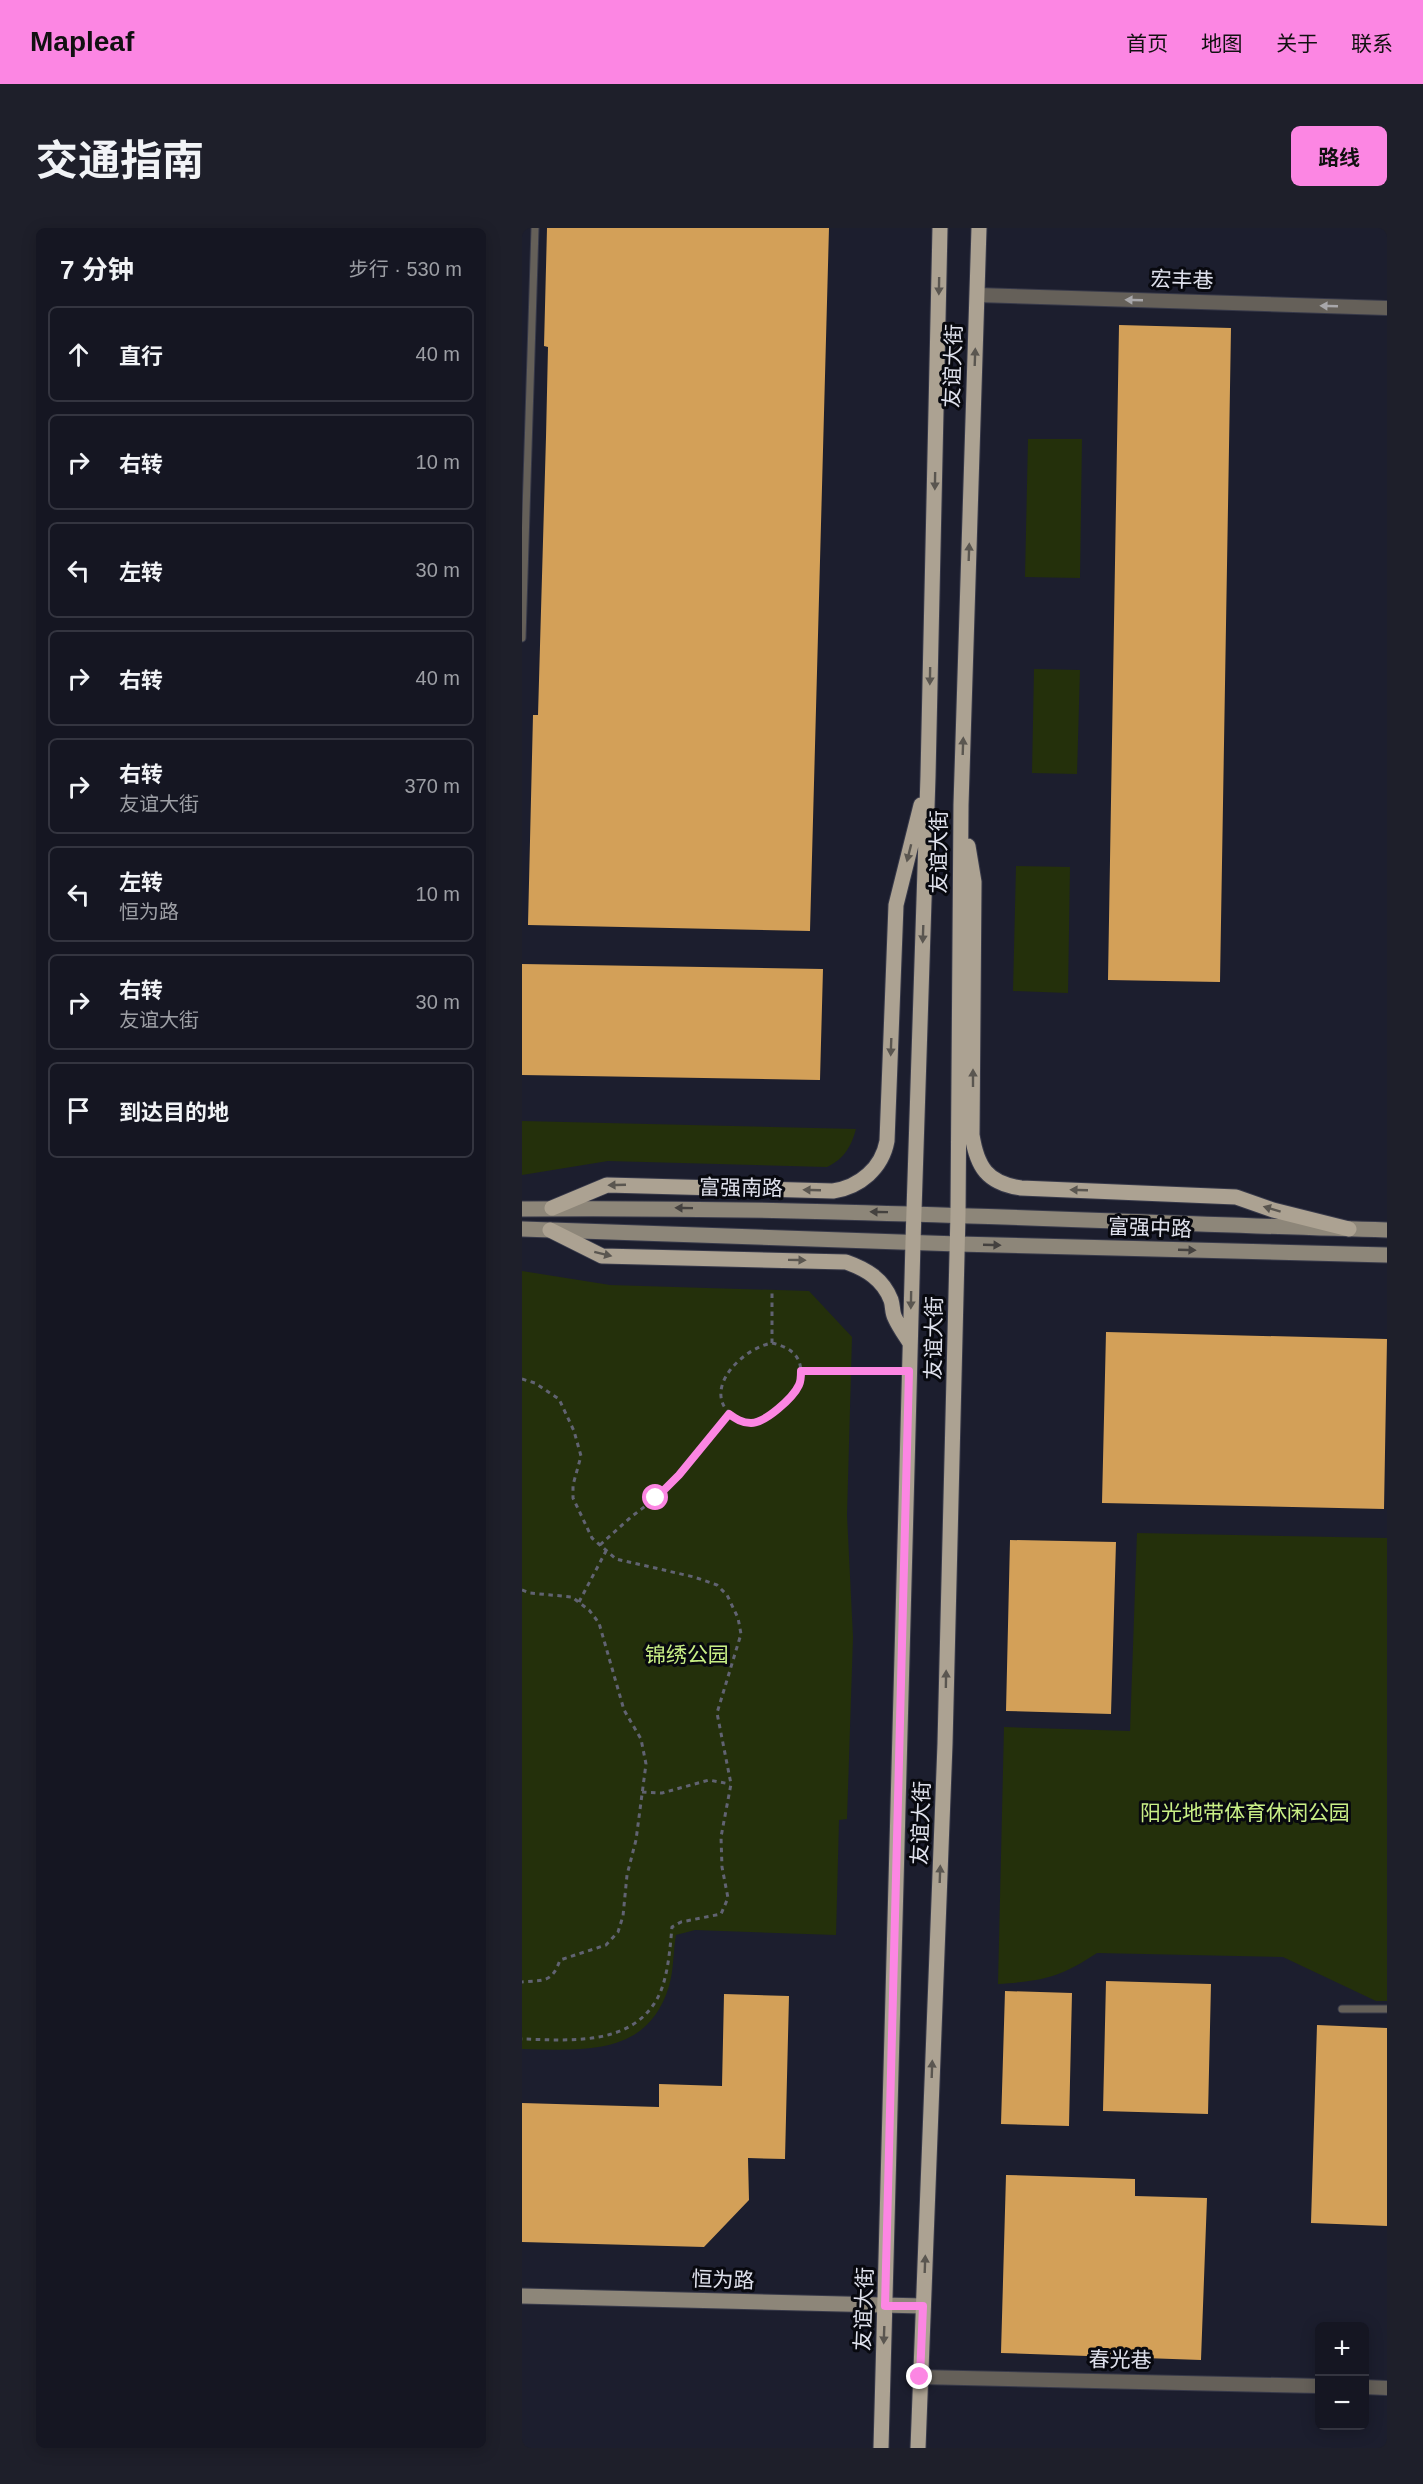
<!DOCTYPE html>
<html lang="zh">
<meta charset="utf-8">
<style>
body{margin:0;font-family:Arial,"Noto Sans SC",sans-serif;background:#1e1f2a;color:#f1f3f6}
.controls{position:absolute;right:18px;bottom:18px;display:grid;overflow:hidden;border-radius:9px;box-shadow:0 3px 15px #0003}
.controls button{width:54px;height:54px;display:grid;place-items:center;padding:0;border:0;border-bottom:2px solid #343540;background:#151622;color:#f1f3f6;font:30px sans-serif}
.stop{position:absolute;width:18px;height:18px;margin:-14px;border:4px solid #fc86e3;border-radius:50%;background:#fff}
.stop.end{background:#fc86e3;border-color:#fff;box-shadow:0 2px 6px #0008}
.list{margin:0;padding:0;list-style:none}
h2{display:flex;justify-content:space-between;align-items:center;height:78px;margin:0;padding:0 24px;font-size:26px}
h2 small{font-size:20px;font-weight:400;color:#9d9fa5}
.list li{display:grid;grid-template-columns:39px 1fr auto;gap:18px;align-items:center;box-sizing:border-box;height:96px;margin:0 12px 12px;padding:0 12px;border:2px solid #343540;border-radius:9px}
.list b{display:block;font-size:22px;white-space:nowrap}
.list p{margin:0;font-size:20px;white-space:nowrap;color:#9d9fa5}
.list em{font-size:20px;font-style:normal;color:#9d9fa5}
.icon{flex:none;width:33px;height:33px;fill:none;stroke:currentColor;stroke-width:2;stroke-linecap:round;stroke-linejoin:round}
.map{position:relative;flex:none;width:865px;height:2220px;overflow:hidden;border-radius:9px}
header{display:flex;align-items:center;gap:36px;box-sizing:border-box;height:84px;padding:0 30px;background:#fc86e3;color:#111}
header strong{font-size:28px}
nav{display:flex;gap:33px;margin-inline-start:auto;font-size:21px}
.intro{display:flex;align-items:center;justify-content:space-between;box-sizing:border-box;height:144px;padding:0 36px}
h1{margin:0;font-size:42px}
.button{padding:15px 27px;border-radius:9px;background:#fc86e3;color:#111;font-size:21px;font-weight:700}
main{display:flex;gap:36px;padding:0 36px}
aside{flex:1;background:#151622;border-radius:9px;box-shadow:0 3px 15px #0003}
.map>svg:first-child{display:block}
</style>
<header>
<strong>Mapleaf</strong>
<nav><a>首页</a><a>地图</a><a>关于</a><a>联系</a></nav>
</header>
<div class="intro"><h1>交通指南</h1><a class="button">路线</a></div>
<main>
<aside>
<h2>7 分钟<small>步行 · 530 m</small></h2>
<ul class="list">
<li><svg class="icon" aria-label="ahead" viewBox="0 0 24 24"><path d="M12 20V5M6 11l6-6 6 6"/></svg><div><b>直行</b></div><em>40 m</em></li>
<li><svg class="icon" aria-label="right" viewBox="0 0 24 24"><path d="M7 20v-9h11M14 6l5 5-5 5"/></svg><div><b>右转</b></div><em>10 m</em></li>
<li><svg class="icon" aria-label="left" viewBox="0 0 24 24"><path d="M17 20v-9H6M10 6l-5 5 5 5"/></svg><div><b>左转</b></div><em>30 m</em></li>
<li><svg class="icon" aria-label="right" viewBox="0 0 24 24"><path d="M7 20v-9h11M14 6l5 5-5 5"/></svg><div><b>右转</b></div><em>40 m</em></li>
<li><svg class="icon" aria-label="right" viewBox="0 0 24 24"><path d="M7 20v-9h11M14 6l5 5-5 5"/></svg><div><b>右转</b><p>友谊大街</p></div><em>370 m</em></li>
<li><svg class="icon" aria-label="left" viewBox="0 0 24 24"><path d="M17 20v-9H6M10 6l-5 5 5 5"/></svg><div><b>左转</b><p>恒为路</p></div><em>10 m</em></li>
<li><svg class="icon" aria-label="right" viewBox="0 0 24 24"><path d="M7 20v-9h11M14 6l5 5-5 5"/></svg><div><b>右转</b><p>友谊大街</p></div><em>30 m</em></li>
<li><svg class="icon" aria-label="arrive" viewBox="0 0 24 24"><path d="M6 21V4h12l-3 4 3 4H6"/></svg><div><b>到达目的地</b></div></li>
</ul>
</aside>
<div class="map">
<svg width="865" height="2220" viewBox="0 0 865 2220">
<rect width="100%" height="100%" fill="#1c1e2e"/>
<!-- green -->
<path fill="#24300b" d="M506,211H560L558,350L503,349Z
M512,441L558,442L555,546L510,545Z
M494,638L548,639L546,765L491,763Z
M0,893L334,901C329,919 322,931 305,939L86,933L0,947Z
M0,1043L88,1057L287,1063L330,1109L325,1287L331,1409L325,1591L317,1592L314,1707L173,1702L154,1707C151,1723 152,1742 147,1758C126,1829 61,1822 0,1821Z
M615,1305L865,1310V1773H854L761,1729L575,1725C537,1750 520,1753 476,1756L482,1499L608,1503Z"/>
<!-- building -->
<path fill="#d3a058" d="M25,0H307L288,703L6,697L11,487H16L24,209L26,119L22,118Z
M597,97L709,100L698,754L586,752Z
M0,736L301,741L298,852L0,847Z
M584,1104L865,1111L862,1281L580,1275Z
M488,1312L594,1314L589,1486L484,1483Z
M584,1753L689,1756L686,1886L581,1883Z
M483,1763L550,1765L547,1898L479,1896Z
M202,1766L267,1768L263,1931L226,1930L227,1972L182,2019L0,2014V1875L137,1879V1856L200,1858Z
M795,1797L865,1800V1998L789,1995Z
M484,1947L613,1951V1968L685,1970L679,2132L479,2125Z"/>
<g fill="none" stroke-linecap="round" stroke-linejoin="round">
<defs>
<path id="lane" d="M0,410L13,0
M820,1781H865"/>
<path id="street" d="M455,67L865,80
M398,2149L798,2158
M842,2159L865,2160"/>
<path id="secondary" d="M0,981C289,978 577,994 865,1002
M0,1001L436,1016L865,1027
M0,2068L401,2078"/>
<path id="primary" d="M446,618L452,654L450,907C455,939 465,955 499,960L714,969L751,982L827,1001
M30,980L85,957L311,963C338,959 360,940 365,913L374,677L399,577
M28,1002L80,1028L324,1034C344,1041 361,1051 369,1072C371,1078 370,1085 373,1090C377,1099 383,1107 388,1115
M359,2220L391,1014L406,548L418,0
M396,2220L423,1516L436,986L439,577L457,0"/>
</defs>
<!-- lane casing -->
<use href="#lane" stroke="#373949" stroke-width="9"/>
<!-- street casing -->
<use href="#street" stroke="#373949" stroke-width="16"/>
<!-- secondary casing -->
<use href="#secondary" stroke="#373949" stroke-width="17"/>
<!-- primary casing -->
<use href="#primary" stroke="#373949" stroke-width="17"/>
<!-- path -->
<path stroke="#616372" stroke-width="3" stroke-dasharray="4.5 4.5" stroke-linecap="butt" d="M250,1115C317,1130 250,1207 217,1193C211,1190 207,1185 203,1180C186,1153 225,1119 250,1115Z
M250,1115V1064
M279,1143H373
M0,1151L13,1155L37,1171L52,1203L59,1228L51,1257V1270L70,1310L94,1331L172,1349L195,1357L205,1367L216,1390L219,1406L195,1485L209,1556L199,1609L200,1639L206,1670L199,1686L159,1694L150,1699C148,1720 146,1752 135,1771C108,1819 46,1812 0,1811
M78,1317L109,1289L134,1270L157,1247L207,1186
M0,1362L8,1365L50,1369L67,1382L77,1395L102,1482L119,1511L124,1536L114,1612L105,1647L101,1688L96,1704L84,1717L38,1732C30,1755 22,1752 0,1754
M57,1374L84,1323
M120,1564L140,1565L187,1552L208,1556"/>
<!-- lane -->
<use href="#lane" stroke="#656059" stroke-width="7"/>
<!-- street -->
<use href="#street" stroke="#656059" stroke-width="14"/>
<!-- secondary -->
<use href="#secondary" stroke="#8d8679" stroke-width="15"/>
<!-- primary -->
<use href="#primary" stroke="#aca292" stroke-width="15"/>
</g>
<!-- one-way arrows -->
<defs><path id="oneway-solid" d="M-6-.8H1V-3.2L6.5 0L1 3.2V.8H-6Z" transform="scale(1.5)"/></defs>
<g fill="#5a5650">
<use href="#oneway-solid" transform="translate(417 58) rotate(91)"/>
<use href="#oneway-solid" transform="translate(453 129) rotate(-88)"/>
<use href="#oneway-solid" transform="translate(413 253) rotate(91)"/>
<use href="#oneway-solid" transform="translate(447 324) rotate(-88)"/>
<use href="#oneway-solid" transform="translate(408 448) rotate(91)"/>
<use href="#oneway-solid" transform="translate(441 518) rotate(-88)"/>
<use href="#oneway-solid" transform="translate(387 625) rotate(104)"/>
<use href="#oneway-solid" transform="translate(401 706) rotate(92)"/>
<use href="#oneway-solid" transform="translate(369 819) rotate(92)"/>
<use href="#oneway-solid" transform="translate(451 850) rotate(-90)"/>
<use href="#oneway-solid" transform="translate(95 957) rotate(178)"/>
<use href="#oneway-solid" transform="translate(290 962) rotate(-178)"/>
<use href="#oneway-solid" transform="translate(557 962) rotate(-178)"/>
<use href="#oneway-solid" transform="translate(750 981) rotate(-163)"/>
<use href="#oneway-solid" transform="translate(81 1026) rotate(14)"/>
<use href="#oneway-solid" transform="translate(275 1032) rotate(1)"/>
<use href="#oneway-solid" transform="translate(389 1072) rotate(91)"/>
<use href="#oneway-solid" transform="translate(424 1451) rotate(-89)"/>
<use href="#oneway-solid" transform="translate(418 1646) rotate(-88)"/>
<use href="#oneway-solid" transform="translate(410 1841) rotate(-88)"/>
<use href="#oneway-solid" transform="translate(403 2036) rotate(-88)"/>
<use href="#oneway-solid" transform="translate(362 2107) rotate(92)"/>
</g>
<g fill="#a8a7aa">
<use href="#oneway-solid" transform="translate(612 72) rotate(-178)"/>
<use href="#oneway-solid" transform="translate(807 78) rotate(-178)"/>
</g>
<g fill="#44413f">
<use href="#oneway-solid" transform="translate(162 980) rotate(-179)"/>
<use href="#oneway-solid" transform="translate(357 984) rotate(-179)"/>
<use href="#oneway-solid" transform="translate(470 1017) rotate(2)"/>
<use href="#oneway-solid" transform="translate(665 1022) rotate(2)"/>
</g>
<g fill="none" stroke-linecap="round" stroke-linejoin="round">
<!-- route -->
<path stroke="#fc86e3" stroke-width="8" d="M134,1270L157,1247L207,1186C214,1191 220,1195 229,1195C243,1195 271,1170 277,1157C279,1153 279,1147 279,1143H387L363,2078H401L398,2149"/>
</g>
<g text-anchor="middle" stroke-width="6" stroke-linejoin="round" paint-order="stroke">
<!-- street labels -->
<g font-size="21" fill="#dfe1ec" stroke="#08090f">
<text transform="translate(660 52) rotate(2)" y="7">宏丰巷</text>
<text transform="translate(431 138) rotate(-88)" y="7">友谊大街</text>
<text transform="translate(417 624) rotate(-90)" y="7">友谊大街</text>
<text transform="translate(219 960) rotate(1)" y="7">富强南路</text>
<text transform="translate(628 1000) rotate(2)" y="7">富强中路</text>
<text transform="translate(412 1110) rotate(-89)" y="7">友谊大街</text>
<text transform="translate(399 1595) rotate(-88)" y="7">友谊大街</text>
<text transform="translate(201 2052) rotate(2)" y="7">恒为路</text>
<text transform="translate(342 2081) rotate(-88)" y="7">友谊大街</text>
<text transform="translate(598 2132) rotate(1)" y="7">春光巷</text>
</g>
<!-- park labels -->
<g font-size="21" fill="#c9ef86" stroke="#08090f">
<text x="165" y="1434">锦绣公园</text>
<text x="723" y="1592">阳光地带体育休闲公园</text>
</g>
</g>
</svg>
<div class="controls">
<button>+</button>
<button>−</button>
</div>
<div class="stop" style="left:134px;top:1270px"></div>
<div class="stop end" style="left:398px;top:2149px"></div>
</div>
</main>
